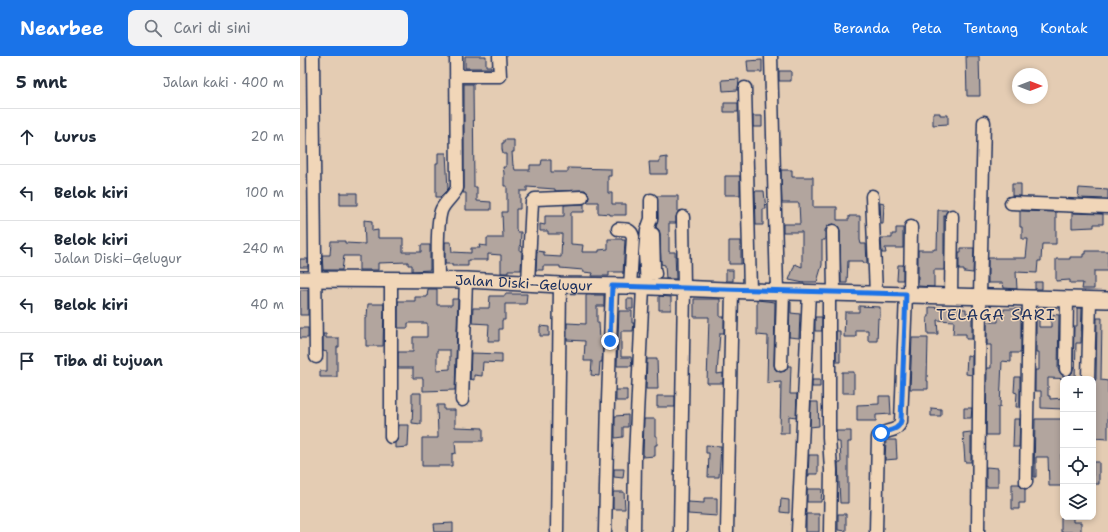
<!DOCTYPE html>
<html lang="id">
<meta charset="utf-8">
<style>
body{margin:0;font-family:"Shantell Sans",sans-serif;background:#f2f2f3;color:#1f2937}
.controls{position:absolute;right:12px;bottom:12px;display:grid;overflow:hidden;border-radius:8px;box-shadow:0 2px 6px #0003}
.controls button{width:36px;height:36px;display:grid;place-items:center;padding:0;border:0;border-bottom:1px solid #e0e1e3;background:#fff;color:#1f2937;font:20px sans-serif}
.compass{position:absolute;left:712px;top:12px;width:36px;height:36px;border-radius:50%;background:#fff;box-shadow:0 2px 6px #0003;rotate:90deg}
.stop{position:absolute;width:12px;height:12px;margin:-9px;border:3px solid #1a73e8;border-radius:50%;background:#fff}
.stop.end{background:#1a73e8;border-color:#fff;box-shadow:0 1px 4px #0008}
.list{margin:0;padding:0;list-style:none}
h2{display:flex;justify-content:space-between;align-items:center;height:52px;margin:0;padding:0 16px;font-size:17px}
h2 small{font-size:13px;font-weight:400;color:#747a83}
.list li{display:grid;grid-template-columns:26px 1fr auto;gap:12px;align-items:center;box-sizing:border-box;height:56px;padding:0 16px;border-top:1px solid #e0e1e3}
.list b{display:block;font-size:15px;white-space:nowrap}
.list p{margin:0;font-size:13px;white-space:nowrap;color:#747a83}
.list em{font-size:13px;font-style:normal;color:#747a83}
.icon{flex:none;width:22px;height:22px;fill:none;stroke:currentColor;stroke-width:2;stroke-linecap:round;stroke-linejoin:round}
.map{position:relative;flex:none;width:808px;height:476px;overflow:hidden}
header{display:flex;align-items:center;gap:24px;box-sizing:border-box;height:56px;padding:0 20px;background:#1a73e8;color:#fff}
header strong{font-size:19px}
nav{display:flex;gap:22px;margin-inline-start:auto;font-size:14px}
.search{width:280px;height:36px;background:#f2f2f3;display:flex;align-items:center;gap:10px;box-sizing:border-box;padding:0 14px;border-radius:8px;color:#747a83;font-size:15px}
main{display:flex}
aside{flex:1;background:#fff}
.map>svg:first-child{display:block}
</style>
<header>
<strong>Nearbee</strong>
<div class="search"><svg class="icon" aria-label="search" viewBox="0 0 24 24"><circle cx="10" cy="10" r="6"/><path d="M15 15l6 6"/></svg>Cari di sini</div>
<nav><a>Beranda</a><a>Peta</a><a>Tentang</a><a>Kontak</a></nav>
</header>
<main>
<aside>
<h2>5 mnt<small>Jalan kaki · 400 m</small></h2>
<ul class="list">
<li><svg class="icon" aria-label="ahead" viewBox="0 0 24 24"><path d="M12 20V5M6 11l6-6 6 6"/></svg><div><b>Lurus</b></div><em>20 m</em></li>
<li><svg class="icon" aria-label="left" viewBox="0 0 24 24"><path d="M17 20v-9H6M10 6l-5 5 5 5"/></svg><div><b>Belok kiri</b></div><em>100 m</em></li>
<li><svg class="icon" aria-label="left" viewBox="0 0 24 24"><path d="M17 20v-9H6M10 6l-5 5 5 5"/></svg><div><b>Belok kiri</b><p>Jalan Diski–Gelugur</p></div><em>240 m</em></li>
<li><svg class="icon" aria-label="left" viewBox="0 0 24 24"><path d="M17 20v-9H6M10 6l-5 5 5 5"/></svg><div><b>Belok kiri</b></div><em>40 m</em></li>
<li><svg class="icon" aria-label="arrive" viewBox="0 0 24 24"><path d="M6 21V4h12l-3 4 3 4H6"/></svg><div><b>Tiba di tujuan</b></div></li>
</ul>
</aside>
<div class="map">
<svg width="808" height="476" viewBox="0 0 808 476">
<rect width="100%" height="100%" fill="#e4ccb3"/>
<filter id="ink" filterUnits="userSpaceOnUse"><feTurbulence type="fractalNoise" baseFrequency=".025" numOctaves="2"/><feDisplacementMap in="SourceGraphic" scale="8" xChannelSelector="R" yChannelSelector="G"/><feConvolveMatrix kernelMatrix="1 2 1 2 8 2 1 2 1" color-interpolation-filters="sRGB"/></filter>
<g filter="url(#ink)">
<!-- building -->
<path fill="#b2a59e" stroke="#1b2f5e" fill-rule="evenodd" d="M165,0H186V10H191V12H165Z
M666,0H679L680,40H667Z
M462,4V16H448L447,5Z
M479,15H491V25H479Z
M439,23L438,34L423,35L422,24Z
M164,28H173L174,131H177V145L191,146V154H166V137H163L164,132Z
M424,47H438V56H424Z
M633,57H640V59H648V68L633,69Z
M453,60H462V71H453Z
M204,84H214V96H212L213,110H214L215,114H230V109H241L242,104H251V116H268V112L311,113V120H308V137H312V148H326V159H310V158L298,157V146H287L289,140L288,137L285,134L255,135V133L227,131V135H220V153H216V173L217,176H221L220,195H222L221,214H208V217H201V199L188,198V204H168V210H152V208H145V186H151L152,196L171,197V192H180L179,189L187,190V182H203L202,156H207V130H204V117L203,111H206V98H203L202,93V87H204Z
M138,97H146L148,133L140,141H136V107H138Z
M367,101V118H350L349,106H360V102Z
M481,114H492V121H513V151H537V164H549V160H560V184L561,188H566L567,207H563V205H548L547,227H541L540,174L537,169L533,168L529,169L525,174V184H522V209L517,226H504V227L489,224L495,208L502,211V176H483V168H500L499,147H482Z
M425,120H440V139H425Z
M712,128H721V140H712Z
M779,132L808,134V143L778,142Z
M455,135H464L466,153H463V169H456Z
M40,137H57V149H40Z
M357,140H378V156L376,161V167H369V196H375L376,223H366L365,209L361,208L360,178L359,174L356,171L358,163Z
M580,146L584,147L583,168H581Z
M284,148V156H271V188L283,189L282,196H299V194L308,193V183H322V184H325L323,218V216H309V220H292L293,217L283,216V214L260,212V210H243V214H236L237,195L244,196V200L261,201L262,178H248V175H240V168L245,169V160H264V149Z
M638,154H648L644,160V214H634V231L618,230V194H634V193H637Z
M720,155L756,156V188H742L741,205H738L737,217L716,216L717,233L704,232L703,227H688V202H726L728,183H722V171H720Z
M772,157L803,158V168H794V171L772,172Z
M64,164L72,165V175L78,174V182H103V196H121V189H130V214L112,215V209H108V206L78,207V214H59V200H44L42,214H23L22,199H30L31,185H45V187L65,188Z
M596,172H603V192H585L586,197H582L581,182H592V178H596Z
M429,185H441V208H429Z
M661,192H674L673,217L664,216V214H659V196H661Z
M786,195H808V215H794V233H782L783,227H770V224L756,225V203H770V201H783V198H786Z
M0,203H8V211H0Z
M598,209H603V224H597Z
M426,214H433V225H426Z
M735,226H742V233H735Z
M128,233H137V249H152V243H158L155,334L123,335V322H113V312H98V296H113V281H127V267H108V272H98V245H115V241H127ZM137,294H150V313L137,314Z
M0,234H8V259H0Z
M205,238H227L226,248H205V264H202V273H199V285H188L189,268L172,267L173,252H189L190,240H205Z
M286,239H304V250H297V267H299L300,284H303L302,306H300L299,320L291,319L292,305H284L285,285L267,284V267L286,268Z
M359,240L371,241V254H359Z
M327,243H333V253H327Z
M394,243H420V261H424V277H420L417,318L423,317V327H407L409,261H394Z
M457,244L475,246L474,309L475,313L480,316L485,315L488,310H491L490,338H497L496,361L489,360V377H480L481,326L467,327L468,280L457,279Z
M490,246H491V257L500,258L499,282L489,281Z
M68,248H84L83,290H66V283H65V261H67Z
M559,250L580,251V262H578L577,285H568V274H556V281H544L545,256H559Z
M629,251L666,253V257H672V283H666V278H653L654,265L637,264L638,278H628L627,261H629Z
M777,252H782L781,287H776L775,323L748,322V340H750V343L763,342V353L741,352V335H735V314H739V296H736V261H739V271H751V258L759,259L758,313L762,319L766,320L772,317L773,313L774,270H777Z
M704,253H721V297H711V306L702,305L700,351H698V379H686L687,312H691V289H687V266H698V255H704Z
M319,255H332V267H334L333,275H321V301H331L332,310H317Z
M515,261H522V275H515Z
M797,262H802L801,324L808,325V383L793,382V328L796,323Z
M240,270L249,271V280H240Z
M0,272H8V282H0Z
M536,275H540V306H536Z
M23,278H26V282H39V291H37V321H20V315H27V296L23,295Z
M612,282H628L627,325H628V333H610Z
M171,297L202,298V307L183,306L182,320L174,319V324L170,323Z
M667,299L672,300V319L666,318Z
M347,303H357L358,333H346Z
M542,316H554V337H542Z
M715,321H720V351H716L717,337L714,336Z
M512,324H520V331H512Z
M316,334H327V345H316Z
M112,337H121V368L112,367L113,347H112Z
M357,340H375V351H357Z
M579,340H590L591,358L576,359V365H557V349L579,348Z
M511,346H518L519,370L510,371Z
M137,349H144V354H155V371L183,372V385H155L156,397L152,398V410H122V382H138V380Z
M631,352L641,353V360H631Z
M664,352H672L671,362H664Z
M328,359V371H323V381L315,382V360Z
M344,363H355V380H357V389H355V400L343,401Z
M714,363H720L719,391H713Z
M735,363H763V398H761L762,430H749L748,401H736V421H734Z
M99,369H109L108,391L95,392V387L98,381Z
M536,375H551V386H548V447H540L538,407H541L540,386H537Z
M671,376V406H665L663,377Z
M586,384H596L597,403L585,404Z
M406,389L421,390L419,421H408L409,397H406Z
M509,399H518V418H509V420H508Z
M793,406H799V428H793Z
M686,411L698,412V431H686Z
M314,413H324L323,422L314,421Z
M712,428H719L722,432L725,433V447H719V453H712Z
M507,433H522L521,446H507Z
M313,436H324L325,453H313Z
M404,442H417V460L388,458V446L404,447Z
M481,443L489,444V457L480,456Z
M506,458H519V476H506Z
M538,458H546V475L538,474Z
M761,461H773V466H781V476H761Z
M153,467V476H135L134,468Z"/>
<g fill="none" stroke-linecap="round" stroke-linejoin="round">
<defs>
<path id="minor" d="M13,0L16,301
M471,0L477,235
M156,20H200L199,0
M445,32L450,235
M572,140L576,238
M711,147L808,151
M318,173C326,173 331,173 333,181L330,231
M533,175L534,237
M353,178L354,213L355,218
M138,223C138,205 136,171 141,155C144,146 153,141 157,132L156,0
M228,227L232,146L235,143L282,141
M347,231L345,196L347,174L351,163V144
M529,237V381L531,414L530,476
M610,238L611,171
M651,240L652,160
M481,309L483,236
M766,313L767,242
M788,323L790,243
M162,344L166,224
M91,381V224
M726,426L729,242
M257,476L260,229
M305,476L308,345L312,231
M334,476L335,401L343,231
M380,476L384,233L383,161
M427,476L432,235
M498,476L509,236
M576,476L578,381C586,371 596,379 601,365L606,238
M678,476L680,240L684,66"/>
<g id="major">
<path id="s1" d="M0,223L166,224L260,229L328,230L450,235L808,244"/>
</g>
</defs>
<!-- minor casing -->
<use href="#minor" stroke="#1b2f5e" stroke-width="15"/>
<!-- major casing -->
<use href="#major" stroke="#1b2f5e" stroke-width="18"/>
<!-- minor -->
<use href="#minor" stroke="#f1d6b8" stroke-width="12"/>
<!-- major -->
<use href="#major" stroke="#f1d6b8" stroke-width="15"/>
</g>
</g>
<g fill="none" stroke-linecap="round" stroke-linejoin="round" filter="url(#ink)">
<!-- route -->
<path stroke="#1a73e8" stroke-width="5" d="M310,285L312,230L606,238L601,365C598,375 590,374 581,377"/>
</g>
<g text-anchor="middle" stroke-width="3" stroke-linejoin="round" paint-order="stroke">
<!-- street labels -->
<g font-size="14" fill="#1b2f5e" stroke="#f1d6b8">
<text dy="5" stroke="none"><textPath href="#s1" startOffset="224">Jalan Diski–Gelugur</textPath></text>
</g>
<!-- quarter labels -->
<g font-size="16" letter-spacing="1" fill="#1b2f5e" stroke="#f1d6b8">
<text x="696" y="264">TELAGA SARI</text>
</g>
</g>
</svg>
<div class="controls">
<button>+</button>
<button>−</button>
<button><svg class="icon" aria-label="locate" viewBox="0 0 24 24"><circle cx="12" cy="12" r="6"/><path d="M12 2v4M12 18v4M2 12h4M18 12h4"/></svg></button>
<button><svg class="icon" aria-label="layers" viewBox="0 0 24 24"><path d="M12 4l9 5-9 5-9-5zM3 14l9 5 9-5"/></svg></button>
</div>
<svg class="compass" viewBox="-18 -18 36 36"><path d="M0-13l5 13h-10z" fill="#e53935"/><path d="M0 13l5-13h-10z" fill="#747a83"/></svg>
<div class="stop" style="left:581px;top:377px"></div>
<div class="stop end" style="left:310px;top:285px"></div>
</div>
</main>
